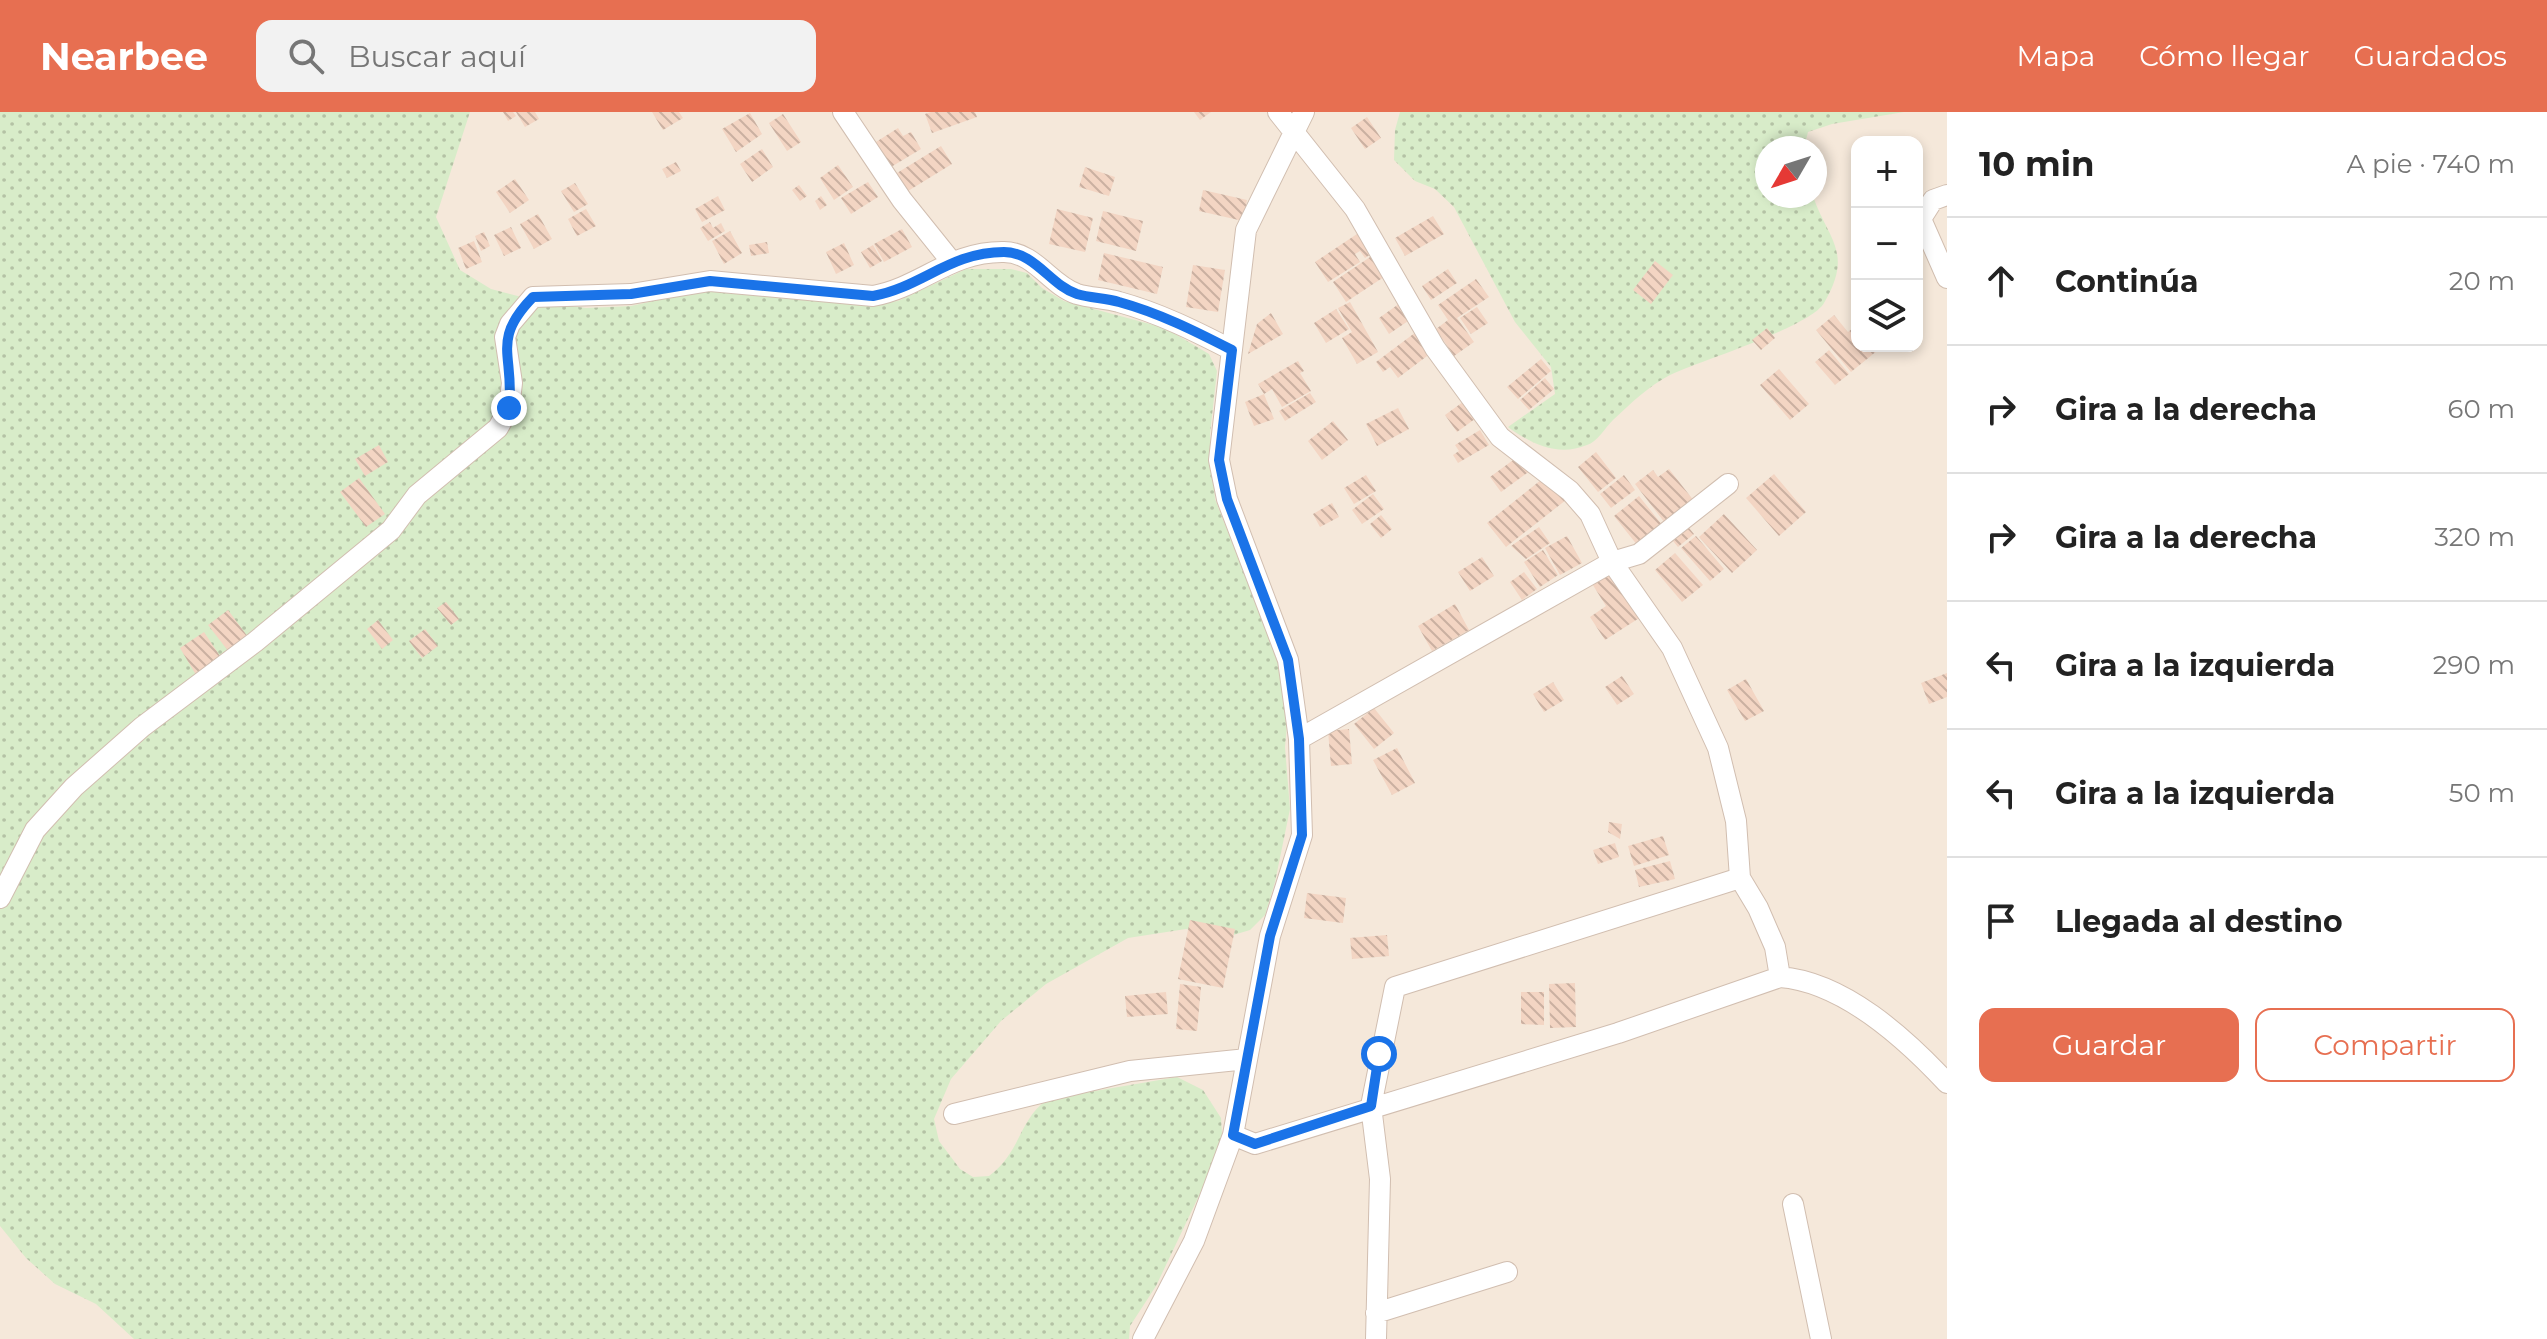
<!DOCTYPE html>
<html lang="es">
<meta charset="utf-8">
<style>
body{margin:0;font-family:Montserrat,sans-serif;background:#f2f2f2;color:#222}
.controls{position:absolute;right:24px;top:24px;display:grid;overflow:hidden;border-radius:16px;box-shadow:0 4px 12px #0003}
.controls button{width:72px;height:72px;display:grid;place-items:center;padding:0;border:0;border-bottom:2px solid #e0e0e0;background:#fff;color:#222;font:40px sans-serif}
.compass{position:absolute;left:1755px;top:24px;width:72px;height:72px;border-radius:50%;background:#fff;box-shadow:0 4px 12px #0003;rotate:231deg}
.stop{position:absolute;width:24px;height:24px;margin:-18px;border:6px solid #1a73e8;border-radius:50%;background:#fff}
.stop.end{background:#1a73e8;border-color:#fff;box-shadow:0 2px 8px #0008}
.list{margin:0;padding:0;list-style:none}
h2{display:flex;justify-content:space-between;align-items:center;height:104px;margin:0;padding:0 32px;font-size:34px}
h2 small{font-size:26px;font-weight:400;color:#767676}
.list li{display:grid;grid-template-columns:52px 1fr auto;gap:24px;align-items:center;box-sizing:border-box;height:128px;padding:0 32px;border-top:2px solid #e0e0e0}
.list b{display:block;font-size:30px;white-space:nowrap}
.list em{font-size:26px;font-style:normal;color:#767676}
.actions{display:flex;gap:16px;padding:24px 32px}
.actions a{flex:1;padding:18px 0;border:2px solid #e76f51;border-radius:16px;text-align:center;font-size:28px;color:#e76f51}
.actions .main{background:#e76f51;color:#fff}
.icon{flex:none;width:44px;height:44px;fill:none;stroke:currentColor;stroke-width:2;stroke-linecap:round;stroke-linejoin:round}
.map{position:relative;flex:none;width:1947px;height:1227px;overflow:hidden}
header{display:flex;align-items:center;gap:48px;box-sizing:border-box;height:112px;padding:0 40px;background:#e76f51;color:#fff}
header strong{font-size:38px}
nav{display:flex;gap:44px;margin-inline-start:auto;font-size:28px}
.search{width:560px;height:72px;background:#f2f2f2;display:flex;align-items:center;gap:20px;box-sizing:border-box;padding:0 28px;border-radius:16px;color:#767676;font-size:30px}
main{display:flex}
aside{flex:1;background:#fff}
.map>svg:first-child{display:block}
</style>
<header>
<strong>Nearbee</strong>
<div class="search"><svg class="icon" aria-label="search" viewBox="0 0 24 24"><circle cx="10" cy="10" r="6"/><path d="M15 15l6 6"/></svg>Buscar aquí</div>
<nav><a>Mapa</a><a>Cómo llegar</a><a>Guardados</a></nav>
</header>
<main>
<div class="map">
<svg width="1947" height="1227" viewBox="0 0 1947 1227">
<defs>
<pattern id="grass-dots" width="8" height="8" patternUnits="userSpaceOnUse" patternTransform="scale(2)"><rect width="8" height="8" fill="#d8ecc9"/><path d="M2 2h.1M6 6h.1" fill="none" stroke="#b4c2a5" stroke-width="1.8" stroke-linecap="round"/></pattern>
<pattern id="building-back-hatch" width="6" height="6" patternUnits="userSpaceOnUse" patternTransform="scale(2)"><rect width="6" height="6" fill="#f3d5c3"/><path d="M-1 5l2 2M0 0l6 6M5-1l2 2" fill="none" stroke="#cab0a1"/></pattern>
</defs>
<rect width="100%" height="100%" fill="#fdf6ec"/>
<!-- residential -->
<path fill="#f5e8da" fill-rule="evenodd" d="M0,0H1947V1227H0ZM1857,30H1917V234H1857ZM1767,36H1815V84H1767Z"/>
<!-- grass -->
<path fill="url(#grass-dots)" d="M0,0H470L436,105L460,158L491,177L541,190L586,196L631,194L707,177L870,192L898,189L966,157H1011L1027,161L1042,176L1064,189L1165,216L1209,242L1217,259L1210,322L1215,387L1283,560L1288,603L1285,635L1290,697L1275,770L1265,803L1250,818L1230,824L1186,817L1128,826L1046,872L1001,909L951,967L934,1007L939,1029L960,1057L973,1065L989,1064C1022,1039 1018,1008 1048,987L1177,965L1203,978L1221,1006L1222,1022L1215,1050L1156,1174L1130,1214L1129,1227H134L96,1192L55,1172L26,1146L0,1114Z
M1400,0H1904L1832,12L1808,20L1804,36H1767V84H1813C1828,128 1854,140 1824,191C1810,215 1700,249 1670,263C1650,273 1630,292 1613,308C1605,316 1597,330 1587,333C1558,345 1531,332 1508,315L1555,282L1551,255L1515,210L1454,95L1435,77L1415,69L1394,48L1395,18Z"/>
<!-- building -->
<path fill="url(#building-back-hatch)" d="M503,0H513L516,4L508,9Z
M516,0H535L539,7L525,15Z
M652,0H679L683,6L663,18Z
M931,0H975L977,5L932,21L925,2Z
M1194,0H1211L1200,8Z
M750,1L762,22L736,40L722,17Z
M783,2L801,30L787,39L769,11Z
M1367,5L1381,26L1365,37L1351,16Z
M898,16L903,24L911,20L921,37L891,55L876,30Z
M941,34L952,52L908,79L897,61Z
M762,37L773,55L752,70L740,52Z
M676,50L681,59L667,66L662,57Z
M838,53L853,75L834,88L820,66Z
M1085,55L1115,65L1109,84L1079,75Z
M515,67L529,88L510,101L496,80Z
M868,70L878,85L851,102L841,86Z
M575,71L588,92L574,100L561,79Z
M799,73L807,84L800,89L792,78Z
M1203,78L1247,88L1243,109L1199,99Z
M718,84L725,98L702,110L695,97Z
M821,84L827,93L820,98L815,89Z
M586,97L596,114L577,124L568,107Z
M1057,97L1093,106L1085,140L1049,132Z
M1103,99L1143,109L1136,139L1096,129Z
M538,102L552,127L534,137L520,112Z
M1433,104L1444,122L1405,144L1395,126Z
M710,110L713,116L721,111L725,119L708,129L700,116Z
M511,115L521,136L504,144L494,123Z
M902,117L912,135L884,150L874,132Z
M1363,118L1377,138L1365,146L1360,139L1355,142L1360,150L1328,170L1315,150Z
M730,119L742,141L724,152L712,129Z
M484,120L490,134L481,139L475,124Z
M474,129L482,150L466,157L458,136Z
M767,130L769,141L751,144L749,133Z
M844,131L854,153L836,162L826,140Z
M873,133L882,149L870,156L861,140Z
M1104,141L1163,155L1157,182L1098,168Z
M1376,141L1390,161L1346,190L1333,170Z
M1655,149L1673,163L1651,192L1633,178Z
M1193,153L1225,158L1218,200L1186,195Z
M1448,157L1457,171L1431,188L1422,174Z
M1476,167L1489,185L1457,206L1474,230L1454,244L1436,217L1448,208L1438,193Z
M1403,189L1414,205L1389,222L1379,206Z
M1350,190L1378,240L1357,252L1342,226L1352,220L1338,196Z
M1477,195L1488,211L1471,222L1460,206Z
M1336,197L1349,217L1326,231L1314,211Z
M1271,201L1283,222L1248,242L1257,212Z
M1834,203L1848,220L1857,213V234H1883L1851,260L1816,218Z
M1767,216L1775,226L1761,238L1752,228Z
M1420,217L1435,238L1398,266L1390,255L1383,260L1376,250Z
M1829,238L1849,262L1835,273L1815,250Z
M1541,247L1551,259L1518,287L1507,275Z
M1298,249L1304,259L1300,261L1311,279L1282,295L1272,277L1264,282L1258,272Z
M1779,257L1809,292L1790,308L1760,273Z
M1545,266L1554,277L1529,298L1520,288Z
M1310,281L1316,290L1285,309L1279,299Z
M1264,282L1274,307L1254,314L1245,290Z
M1467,287L1479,304L1457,320L1445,303Z
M1398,296L1409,317L1377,334L1366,312Z
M1333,309L1348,328L1322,348L1308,329Z
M1480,318L1489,333L1458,351L1453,343L1459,339L1455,333Z
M379,333L388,350L365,364L355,347Z
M1596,340L1616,366L1598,380L1578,355Z
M1520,343L1531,358L1501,380L1490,365Z
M1669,357L1694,389L1665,411L1635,372L1653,358L1658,365Z
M1774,362L1806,400L1779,424L1746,386Z
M1366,363L1376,379L1354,392L1344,376Z
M1624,363L1635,378L1611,396L1600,382Z
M1546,364L1566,388L1506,435L1487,411Z
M359,366L385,402L366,415L340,380Z
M1373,382L1384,397L1362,412L1352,398Z
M1639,384L1663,414L1638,434L1614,404Z
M1332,391L1339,405L1320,415L1313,402Z
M1724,402L1757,438L1732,461L1699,425Z
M1381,403L1392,417L1381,426L1370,412Z
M1539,415L1550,431L1526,447L1511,434Z
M1689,416L1694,422L1678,435L1673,429Z
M1567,424L1582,451L1560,463L1545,436Z
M1696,424L1724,457L1710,469L1681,436Z
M1543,438L1558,463L1540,475L1524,450Z
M1675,441L1703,473L1682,490L1655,458Z
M1482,445L1494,464L1470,479L1458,460Z
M1613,456L1644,503L1605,528L1590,505L1606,494L1591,470Z
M1524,460L1537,477L1522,488L1510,470Z
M446,490L459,507L451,513L437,496Z
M1455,492L1469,518L1432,539L1418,514Z
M228,498L248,525L229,540L208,513Z
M378,508L393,528L382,537L367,517Z
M425,517L438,534L422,546L409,529Z
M204,520L222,547L196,563L180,536Z
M1947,561V585L1929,592L1921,571Z
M1622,564L1634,582L1617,593L1605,575Z
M1746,567L1764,599L1745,609L1727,578Z
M1553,570L1564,588L1544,600L1533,582Z
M1374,596L1394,621L1374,637L1354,612Z
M1349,617L1352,652L1331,654L1328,619Z
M1397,636L1415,671L1392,683L1373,648Z
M1609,710L1622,712L1620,727L1608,720Z
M1663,724L1669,743L1634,754L1628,734Z
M1615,731L1619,745L1598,752L1593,738Z
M1670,749L1675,767L1639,775L1635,758Z
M1307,781L1346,786L1343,811L1304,806Z
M1190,808L1235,817L1223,876L1178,867Z
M1387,823L1389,844L1352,847L1350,826Z
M1575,871L1576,915L1550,916L1549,872Z
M1180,872L1201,875L1197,919L1176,917Z
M1166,880L1168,902L1127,905L1125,884Z
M1521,880H1544V913L1521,912Z"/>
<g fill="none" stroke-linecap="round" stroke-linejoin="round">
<defs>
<path id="minor" d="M843,0L902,88L951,149
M1278,0L1355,97L1435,236L1500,325L1570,379L1590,402L1612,450L1672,536L1718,636L1736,709L1740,766L1758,796L1775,835L1780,865
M1947,83L1933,88L1921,107L1947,166
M1299,627L1612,450L1639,442L1728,372
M0,786L35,718L74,675L142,615L255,530L391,418L417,383L498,316L509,296L512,271L505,225L510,212L533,185L631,182L710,169L873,184C922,175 950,139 1004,140C1035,140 1050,173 1077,182C1090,186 1106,186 1119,190C1159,201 1195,219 1232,238
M954,1002L1130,959L1247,947
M1233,1023L1255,1032L1618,921L1780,865C1844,870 1905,926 1947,971
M1793,1092L1821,1227
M1376,1201L1507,1160
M1143,1227L1194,1129L1233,1023L1270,824L1302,723L1299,627L1288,548L1227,387L1219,348L1246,118L1304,0
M1376,1227L1380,1067L1371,994L1395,875L1740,766"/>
</defs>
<!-- minor casing -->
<use href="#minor" stroke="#d1beb0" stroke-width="22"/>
<!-- minor -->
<use href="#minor" stroke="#fff" stroke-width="20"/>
</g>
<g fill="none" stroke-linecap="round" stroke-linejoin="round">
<!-- route -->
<path stroke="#1a73e8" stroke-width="10" d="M509,296C515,243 490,229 533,185L631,182L710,169L873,184C922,175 950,140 1004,140C1035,140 1050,173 1077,182C1090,186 1106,186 1119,190C1159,201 1195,219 1232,238L1219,348L1227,387L1288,548L1299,627L1302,723L1270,824L1233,1023L1255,1032L1371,994L1379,942"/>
</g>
</svg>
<div class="controls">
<button>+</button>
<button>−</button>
<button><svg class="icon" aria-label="layers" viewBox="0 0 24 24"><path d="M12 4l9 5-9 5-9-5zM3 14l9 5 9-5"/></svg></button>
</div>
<svg class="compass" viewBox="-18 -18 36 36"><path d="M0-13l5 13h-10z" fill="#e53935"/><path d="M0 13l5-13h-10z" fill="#767676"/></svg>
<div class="stop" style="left:1379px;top:942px"></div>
<div class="stop end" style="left:509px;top:296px"></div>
</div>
<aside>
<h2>10 min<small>A pie · 740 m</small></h2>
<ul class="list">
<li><svg class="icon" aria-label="ahead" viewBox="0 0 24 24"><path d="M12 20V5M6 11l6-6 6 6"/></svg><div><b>Continúa</b></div><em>20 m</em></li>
<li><svg class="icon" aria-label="right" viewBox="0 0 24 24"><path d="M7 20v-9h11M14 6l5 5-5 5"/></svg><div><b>Gira a la derecha</b></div><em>60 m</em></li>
<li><svg class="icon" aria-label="right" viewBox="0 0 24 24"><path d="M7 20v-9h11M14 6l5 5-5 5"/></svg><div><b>Gira a la derecha</b></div><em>320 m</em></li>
<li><svg class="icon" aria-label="left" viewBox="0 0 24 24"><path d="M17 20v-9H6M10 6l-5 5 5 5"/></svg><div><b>Gira a la izquierda</b></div><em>290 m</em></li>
<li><svg class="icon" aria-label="left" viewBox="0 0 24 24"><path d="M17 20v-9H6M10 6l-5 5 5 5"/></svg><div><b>Gira a la izquierda</b></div><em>50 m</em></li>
<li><svg class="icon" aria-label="arrive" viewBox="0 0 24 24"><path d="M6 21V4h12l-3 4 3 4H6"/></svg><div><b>Llegada al destino</b></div></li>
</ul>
<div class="actions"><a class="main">Guardar</a><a>Compartir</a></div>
</aside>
</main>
